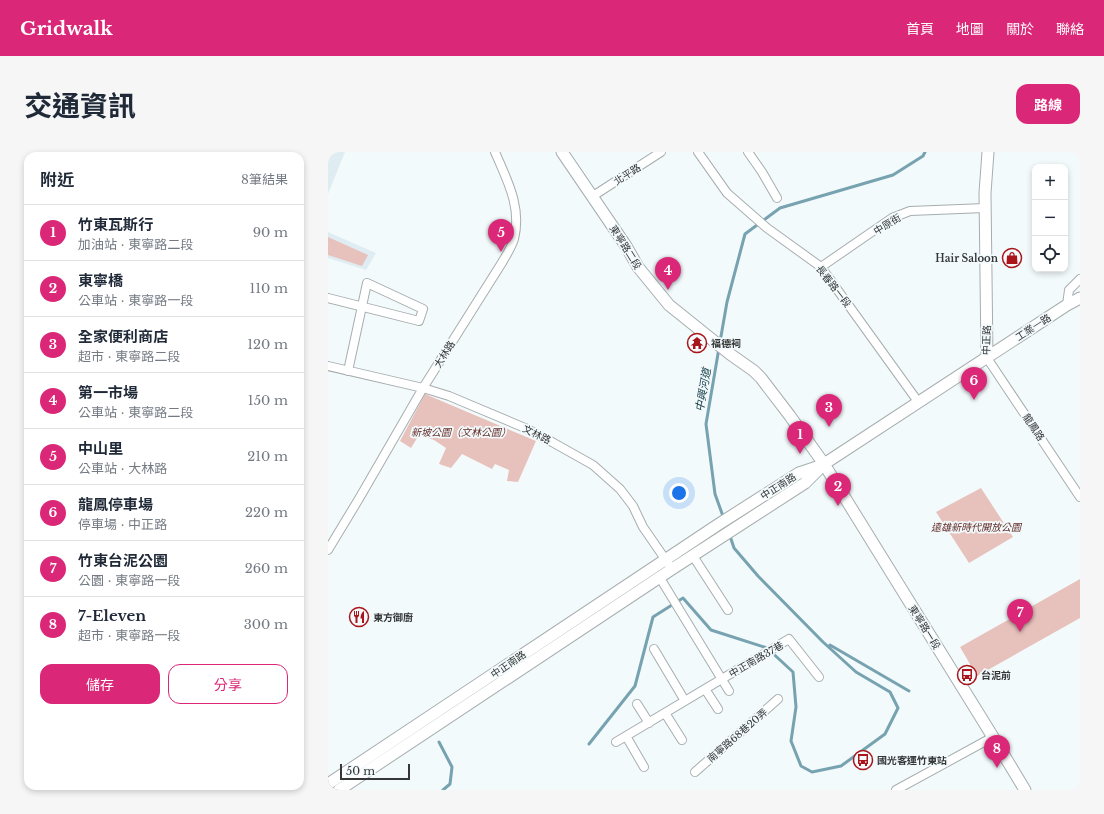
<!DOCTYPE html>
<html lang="zh-TW">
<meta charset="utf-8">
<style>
body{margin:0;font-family:"Libre Baskerville","Noto Sans TC",serif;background:#f6f6f7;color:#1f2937}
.controls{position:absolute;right:12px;top:12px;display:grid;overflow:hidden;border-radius:8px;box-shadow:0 2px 6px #0003}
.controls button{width:36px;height:36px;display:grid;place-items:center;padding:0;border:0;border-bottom:1px solid #e0e1e3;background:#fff;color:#1f2937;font:20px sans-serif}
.scale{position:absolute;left:12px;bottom:10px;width:70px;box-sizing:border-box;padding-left:4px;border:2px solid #343637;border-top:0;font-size:11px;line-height:14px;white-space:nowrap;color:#343637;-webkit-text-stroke:3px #f3fafc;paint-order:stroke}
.you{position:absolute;left:351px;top:341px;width:14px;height:14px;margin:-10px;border:3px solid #fff;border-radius:50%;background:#1a73e8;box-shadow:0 0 0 6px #1a73e833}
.badge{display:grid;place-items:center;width:26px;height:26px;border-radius:50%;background:#db2777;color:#fff;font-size:13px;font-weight:700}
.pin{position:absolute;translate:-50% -33px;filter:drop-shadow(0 1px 2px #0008)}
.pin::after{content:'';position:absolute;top:21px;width:14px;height:12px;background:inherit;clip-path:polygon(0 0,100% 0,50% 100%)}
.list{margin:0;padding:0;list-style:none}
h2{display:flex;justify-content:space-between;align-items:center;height:52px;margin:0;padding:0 16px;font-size:17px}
h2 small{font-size:13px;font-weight:400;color:#747a83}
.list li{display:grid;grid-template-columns:26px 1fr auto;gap:12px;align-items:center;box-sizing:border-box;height:56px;padding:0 16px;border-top:1px solid #e0e1e3}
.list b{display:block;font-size:15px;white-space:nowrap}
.list p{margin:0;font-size:13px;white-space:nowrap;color:#747a83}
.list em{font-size:13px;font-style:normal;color:#747a83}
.actions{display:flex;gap:8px;padding:12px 16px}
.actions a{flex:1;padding:9px 0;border:1px solid #db2777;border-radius:12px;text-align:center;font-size:14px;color:#db2777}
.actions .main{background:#db2777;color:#fff}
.icon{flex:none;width:22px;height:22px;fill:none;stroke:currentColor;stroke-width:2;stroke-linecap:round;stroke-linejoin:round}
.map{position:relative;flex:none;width:752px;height:638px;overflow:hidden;border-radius:12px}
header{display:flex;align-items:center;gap:24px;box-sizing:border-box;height:56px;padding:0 20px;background:#db2777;color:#fff}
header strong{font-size:19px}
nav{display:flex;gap:22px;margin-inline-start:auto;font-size:14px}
.intro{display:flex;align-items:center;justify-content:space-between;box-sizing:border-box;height:96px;padding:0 24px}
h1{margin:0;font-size:28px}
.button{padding:10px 18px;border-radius:12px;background:#db2777;color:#fff;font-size:14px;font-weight:700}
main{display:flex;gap:24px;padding:0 24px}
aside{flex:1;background:#fff;border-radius:12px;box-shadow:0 2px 6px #0003}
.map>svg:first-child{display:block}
</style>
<header>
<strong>Gridwalk</strong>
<nav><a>首頁</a><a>地圖</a><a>關於</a><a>聯絡</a></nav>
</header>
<div class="intro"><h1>交通資訊</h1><a class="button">路線</a></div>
<main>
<aside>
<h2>附近<small>8筆結果</small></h2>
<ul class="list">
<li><span class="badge">1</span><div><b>竹東瓦斯行</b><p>加油站 · 東寧路二段</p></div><em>90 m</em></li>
<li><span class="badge">2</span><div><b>東寧橋</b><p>公車站 · 東寧路一段</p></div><em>110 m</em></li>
<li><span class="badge">3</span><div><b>全家便利商店</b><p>超市 · 東寧路二段</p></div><em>120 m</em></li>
<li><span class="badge">4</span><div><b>第一市場</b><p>公車站 · 東寧路二段</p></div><em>150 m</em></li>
<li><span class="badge">5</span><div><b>中山里</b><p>公車站 · 大林路</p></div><em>210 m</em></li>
<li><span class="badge">6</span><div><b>龍鳳停車場</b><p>停車場 · 中正路</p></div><em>220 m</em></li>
<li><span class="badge">7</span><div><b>竹東台泥公園</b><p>公園 · 東寧路一段</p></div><em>260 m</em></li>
<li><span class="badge">8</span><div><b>7-Eleven</b><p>超市 · 東寧路一段</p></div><em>300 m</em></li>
</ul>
<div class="actions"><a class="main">儲存</a><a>分享</a></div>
</aside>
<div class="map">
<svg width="752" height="638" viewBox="0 0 752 638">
<rect width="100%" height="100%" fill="#f3fafc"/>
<!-- built -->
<path fill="#dfedf2" d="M0,0H17L0,42Z
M0,80L48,101L38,118L0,106Z"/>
<!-- green -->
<path fill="#e7c1bc" d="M0,85L40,103L34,114L0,103Z
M97,242L208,289L190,330L179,329L181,318L167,312L164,317L134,302L123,316L111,312L118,296L106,288L91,283L83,296L72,289Z
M653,336L685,385L641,411L608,360Z
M752,427V466L649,524L632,495Z"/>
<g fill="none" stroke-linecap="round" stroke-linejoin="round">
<!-- stream -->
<path stroke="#77a2b0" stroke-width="3" d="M392,190L399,150L417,82L452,56L565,23L595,4L597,0
M391,196L378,272L387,342L400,378
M502,493L581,539
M111,590L124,615L122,632L115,638
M261,592L307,534L325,465L355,446L383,478L439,496L465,520L468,555L463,589L473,614L484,620L513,614L557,582L570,556L562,540L528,520L495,490L430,424L406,396L402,384"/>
<defs>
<path id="street" d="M370,0L399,41L439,76L493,115L591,251
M420,0L434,20L449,46
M265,44L333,0
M493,115L564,66L582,59L657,56
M0,146L91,169L95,157L39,131L20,219
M739,153L741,138L752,127
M659,206L752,345
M0,214L95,236L121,244L197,276L224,290L265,313L292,337L305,354L315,375L344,417
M0,398L32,345L95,236L175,109C179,102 184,94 186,87C194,55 179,28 167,0
M365,404L400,458
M332,426L401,539
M326,497L357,549
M377,537L390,557
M309,552L321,571
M337,561L354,588
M298,584L316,615
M288,590L461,487L491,525
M367,620L450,547
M568,638L665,585"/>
<path id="secondary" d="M234,0L298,94L310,115L341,153L402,202L426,219L433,226L462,264L496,312L665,585L697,638
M659,206L657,41L660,0
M0,632L391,372L471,321L492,314
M11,638L344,417L477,331L496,312L739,153L752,146"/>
</defs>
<!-- street casing -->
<use href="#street" stroke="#a7adaf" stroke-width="10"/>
<!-- secondary casing -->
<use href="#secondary" stroke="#a7adaf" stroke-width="13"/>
<!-- street -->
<use href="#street" stroke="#fff" stroke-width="8"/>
<!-- secondary -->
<use href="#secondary" stroke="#fff" stroke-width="11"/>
</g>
<!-- icons -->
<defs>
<symbol id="shop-ring" viewBox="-11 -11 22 22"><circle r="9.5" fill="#f3fafc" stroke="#a9151b" stroke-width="1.5"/><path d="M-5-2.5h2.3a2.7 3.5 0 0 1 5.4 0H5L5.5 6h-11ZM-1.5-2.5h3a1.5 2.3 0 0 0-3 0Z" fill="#a9151b"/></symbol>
<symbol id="temple-ring" viewBox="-11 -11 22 22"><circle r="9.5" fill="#f3fafc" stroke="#a9151b" stroke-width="1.5"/><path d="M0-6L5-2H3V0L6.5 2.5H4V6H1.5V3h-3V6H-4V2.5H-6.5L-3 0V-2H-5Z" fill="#a9151b"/></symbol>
<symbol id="restaurant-ring" viewBox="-11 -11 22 22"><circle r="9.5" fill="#f3fafc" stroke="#a9151b" stroke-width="1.5"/><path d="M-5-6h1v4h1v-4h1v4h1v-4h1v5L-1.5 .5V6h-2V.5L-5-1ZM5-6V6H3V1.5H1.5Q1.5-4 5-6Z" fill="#a9151b"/></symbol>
<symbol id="bus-ring" viewBox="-11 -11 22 22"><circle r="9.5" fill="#f3fafc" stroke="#a9151b" stroke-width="1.5"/><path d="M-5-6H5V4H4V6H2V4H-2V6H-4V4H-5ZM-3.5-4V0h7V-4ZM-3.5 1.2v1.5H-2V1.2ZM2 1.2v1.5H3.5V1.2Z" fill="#a9151b"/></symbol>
</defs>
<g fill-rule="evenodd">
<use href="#shop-ring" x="673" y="95" width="22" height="22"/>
<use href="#temple-ring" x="358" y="180" width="22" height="22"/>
<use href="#restaurant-ring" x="20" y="454" width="22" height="22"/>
<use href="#bus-ring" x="628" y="512" width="22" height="22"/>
<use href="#bus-ring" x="524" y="597" width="22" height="22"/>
</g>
<g text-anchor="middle" stroke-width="3.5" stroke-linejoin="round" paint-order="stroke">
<!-- street labels -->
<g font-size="10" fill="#343637" stroke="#f3fafc">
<text transform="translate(299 22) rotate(-33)" y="4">北平路</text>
<text transform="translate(559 72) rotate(-31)" y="4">中原街</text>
<text transform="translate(298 95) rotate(58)" y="4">東寧路二段</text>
<text transform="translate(506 134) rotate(52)" y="4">長春路一段</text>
<text transform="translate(705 175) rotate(-33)" y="4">工業一路</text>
<text transform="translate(658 188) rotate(-88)" y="4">中正路</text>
<text transform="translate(116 202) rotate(-58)" y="4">大林路</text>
<text transform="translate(706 275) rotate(56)" y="4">龍鳳路</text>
<text transform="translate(209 282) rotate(26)" y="4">文林路</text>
<text transform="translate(450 334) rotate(-32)" y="4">中正南路</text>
<text transform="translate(597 475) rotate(58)" y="4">東寧路一段</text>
<text transform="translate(428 507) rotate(-30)" y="4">中正南路37巷</text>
<text transform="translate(180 512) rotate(-34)" y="4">中正南路</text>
<text transform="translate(409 583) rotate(-41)" y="4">南寧路68巷20弄</text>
</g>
<!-- poi labels -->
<g font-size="10" font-weight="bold" fill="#343637" stroke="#f3fafc" text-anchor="start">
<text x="670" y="110" text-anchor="end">Hair Saloon</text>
<text x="383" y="195">福德祠</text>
<text x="45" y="469">東方御廚</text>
<text x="653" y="527">台泥前</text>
<text x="549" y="612">國光客運竹東站</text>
</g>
<!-- park labels -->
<g font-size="10" font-style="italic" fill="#642d29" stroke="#f3fafc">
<text x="133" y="284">新坡公園（文林公園）</text>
<text x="648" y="379">遠雄新時代開放公園</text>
</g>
<!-- water labels -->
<g font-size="11" font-style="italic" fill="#163e49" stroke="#f3fafc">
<text transform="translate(375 238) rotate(-80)" y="4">中興河道</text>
</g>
</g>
</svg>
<div class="controls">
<button>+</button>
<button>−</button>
<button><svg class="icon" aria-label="locate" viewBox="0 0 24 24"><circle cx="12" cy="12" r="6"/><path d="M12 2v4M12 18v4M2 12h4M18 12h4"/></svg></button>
</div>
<div class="scale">50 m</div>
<div class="you"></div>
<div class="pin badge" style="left:472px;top:302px">1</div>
<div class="pin badge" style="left:510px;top:354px">2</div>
<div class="pin badge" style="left:501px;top:275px">3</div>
<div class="pin badge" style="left:340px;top:138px">4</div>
<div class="pin badge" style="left:173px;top:100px">5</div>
<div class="pin badge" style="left:646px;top:248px">6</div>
<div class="pin badge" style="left:692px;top:480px">7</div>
<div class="pin badge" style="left:669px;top:616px">8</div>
</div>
</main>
